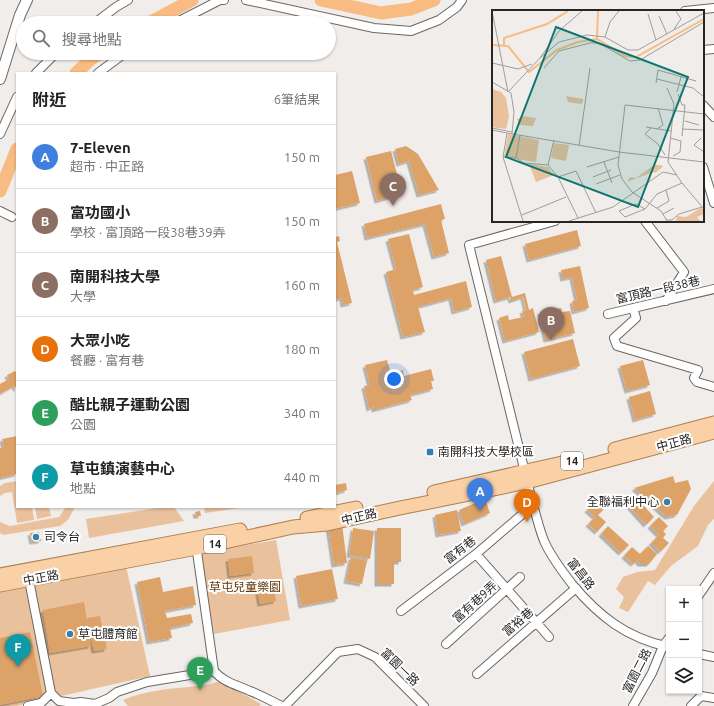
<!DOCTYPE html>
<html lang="zh-TW">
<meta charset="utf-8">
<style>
body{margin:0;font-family:Ubuntu,"Noto Sans TC",sans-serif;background:#f6f6f6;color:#222}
.controls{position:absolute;right:12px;bottom:12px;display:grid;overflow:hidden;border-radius:0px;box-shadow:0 1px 3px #0004}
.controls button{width:36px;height:36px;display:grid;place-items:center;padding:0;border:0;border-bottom:1px solid #e0e0e0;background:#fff;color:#222;font:20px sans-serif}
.you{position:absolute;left:394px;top:379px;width:14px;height:14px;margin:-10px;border:3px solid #fff;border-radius:50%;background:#1a73e8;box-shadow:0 0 0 6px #1a73e833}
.badge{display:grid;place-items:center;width:26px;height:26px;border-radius:50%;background:#367db2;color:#fff;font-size:13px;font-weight:700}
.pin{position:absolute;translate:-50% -33px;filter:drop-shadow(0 1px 2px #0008)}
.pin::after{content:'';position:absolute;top:21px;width:14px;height:12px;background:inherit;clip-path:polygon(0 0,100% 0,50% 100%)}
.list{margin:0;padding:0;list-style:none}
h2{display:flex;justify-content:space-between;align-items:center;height:52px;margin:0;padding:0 16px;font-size:17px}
h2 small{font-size:13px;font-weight:400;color:#767676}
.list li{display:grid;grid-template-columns:26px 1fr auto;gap:12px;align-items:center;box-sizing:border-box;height:64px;padding:0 16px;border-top:1px solid #e0e0e0}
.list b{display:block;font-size:15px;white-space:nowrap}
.list p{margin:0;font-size:13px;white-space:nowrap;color:#767676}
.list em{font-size:13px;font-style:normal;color:#767676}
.icon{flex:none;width:22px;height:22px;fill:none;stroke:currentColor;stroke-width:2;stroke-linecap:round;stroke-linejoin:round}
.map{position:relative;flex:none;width:714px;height:706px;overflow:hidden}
.search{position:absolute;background:#fff;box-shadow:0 1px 3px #0004;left:16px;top:16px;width:320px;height:44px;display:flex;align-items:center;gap:10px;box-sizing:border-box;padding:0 14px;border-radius:22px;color:#767676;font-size:15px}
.panel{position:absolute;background:#fff;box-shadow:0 1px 3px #0004;left:16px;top:72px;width:320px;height:436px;border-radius:0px}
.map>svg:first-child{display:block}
</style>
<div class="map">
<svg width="714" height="706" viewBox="0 0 714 706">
<defs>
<filter id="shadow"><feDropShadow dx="-2.5" dy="2.5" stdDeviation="0" flood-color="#0004"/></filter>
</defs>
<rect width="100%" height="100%" fill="#f1edea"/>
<!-- green -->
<path fill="#e9c19d" d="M17,481V507H32L34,520L17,523L12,492L5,493L0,496V486L5,483Z
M714,481V519L708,525L698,546L671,566L655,585L648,581L628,612L619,608L624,597L616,589L623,577L637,572L655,570L694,506Z
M35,507H49L51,516L37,519Z
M66,507H75L68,520L60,526L3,535L0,533V522L10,526L59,517Z
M164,507H174L184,521L89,538L86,519Z
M204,507H246L205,513Z
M276,540L290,620L214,634L200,553Z
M126,566L150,676L17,706H0V591Z
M220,681L261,704L259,706H128L123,700C143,691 167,689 189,687C203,685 207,686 220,681Z"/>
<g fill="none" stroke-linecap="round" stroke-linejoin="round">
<!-- river -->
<path stroke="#f8bb81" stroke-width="13" d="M321,0L381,13L411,9L434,0
M149,23L192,0
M76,73L91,59L101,53
M0,191L17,149"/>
</g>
<!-- building -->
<path fill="#dda268" filter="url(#shadow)" d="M406,146L418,154L439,190L419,195L409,161L399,164L395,149Z
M391,151L402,194L377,201L366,157Z
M352,171L360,203L335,209V175Z
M441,204L445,219L441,220L449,253L434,257L425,224L367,238L364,224Z
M577,230L581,246L529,260L525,244Z
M409,234L423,287L413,290L414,295L466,281L472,307L454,312L451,298L418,307L425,332L403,337L386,272L396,269L388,239Z
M339,236L340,241L337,242L352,303L343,305L342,298L335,300V237Z
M501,256L512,297L525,293L529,310L533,308L539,332L505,341L499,318L508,315L509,320L524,317L522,311L526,310L523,297L511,301L510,297L496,301L486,260Z
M580,266L589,308L574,312L572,301L577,300L572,277L563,279L561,270Z
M561,308L562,312L570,311L575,333L546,340L540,312Z
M573,339L580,366L531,379L524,352Z
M387,360L391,373L403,370L404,376L431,369L434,381H431L433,389L410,395L412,400L374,410V407L369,409L364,386L370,385L365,365Z
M643,360L650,385L627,391L620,366Z
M15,371L17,374V390L14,386L0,394V384L9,379L7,375Z
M650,391L656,414L635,420L629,397Z
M17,436V474L0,478V448L4,447L2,439Z
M673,476L675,483L688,480L691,489L677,515L667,517L634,488Z
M346,483L347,490L337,493L335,485Z
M636,497L654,517L646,525L628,505Z
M485,499L490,513L464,524L459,510Z
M596,500L605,508L598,515L606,522L597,532L588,524L595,517L587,510Z
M457,510L461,531L438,535L435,515Z
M200,511L201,516H196L195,512Z
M659,517L668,526L663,531L666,534L663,538L669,543L660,552L651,543L659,535L650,526Z
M342,524L347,563L334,565L328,526Z
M608,526L629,545L621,553L601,534Z
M353,528L374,531L370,559L349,555Z
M377,528H401V562H394V584H377Z
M39,532L41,541L32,542L30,533Z
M648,546L657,554L649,564H640L639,562L637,561L633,564L624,556L632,547L640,554Z
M252,556L254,573L230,576L228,559Z
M351,557L367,561L362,584L346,581Z
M332,569L338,599L301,606L296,576Z
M160,577L163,592L193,586L196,605L165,611L167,618L191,614L193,623L170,628L172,638L149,642L137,582Z
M274,589L276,601L260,604L258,592Z
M84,602L91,646L50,653L43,610Z
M100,616L107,649L94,651L87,618Z
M30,632L43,696L0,705V638Z"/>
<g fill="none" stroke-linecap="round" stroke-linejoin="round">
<defs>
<path id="minor" d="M246,0L374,28L411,31L439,20L457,7L462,0
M685,11L714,8
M95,23L116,7L128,0
M175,23L220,0H224
M703,50L714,49
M36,73L56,53
M98,73L125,53
M703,105L714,117
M0,134L17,97
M703,167L714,203
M0,211L12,217
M555,221L469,245L533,505C537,518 540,532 545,543C552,558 562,571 572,584C599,616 626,638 669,647
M645,221L684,272L666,301
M633,308L636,318L614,338L617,346L698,370L694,378L697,382L714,387
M608,314L714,289
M196,545L214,671
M476,554L549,637
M699,595L714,573
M401,611L476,554L533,505
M446,644L520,577
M699,654L714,657
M477,674L576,588
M51,693L59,701L74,703L81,702L95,704L109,698L117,692L147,682L214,671C223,682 237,685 250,691C261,695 271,701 282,706
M28,706L41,703L51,693L29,580
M285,706L338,652L358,649L375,657L424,706
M633,706L652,673L663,646L669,638
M691,706L701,696L714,698"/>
<path id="tertiary" d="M0,79L20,15L27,0"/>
<path id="primary" d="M615,449L714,423
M434,492L571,461
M307,518L356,508
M0,575L240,530
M0,585L197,548L293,527L327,524L400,508L430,502L527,482L714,432"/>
</defs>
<!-- minor casing -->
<use href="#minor" stroke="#6a6764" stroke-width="10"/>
<!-- tertiary casing -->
<use href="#tertiary" stroke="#6a6764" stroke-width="12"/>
<!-- primary casing -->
<use href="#primary" stroke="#ae8052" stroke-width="15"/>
<!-- minor -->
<use href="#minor" stroke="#fff" stroke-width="8"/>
<!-- tertiary -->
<use href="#tertiary" stroke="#fff" stroke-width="10"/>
<!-- primary -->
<use href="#primary" stroke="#fad0a6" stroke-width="13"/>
</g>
<!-- markers -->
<g fill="#367db2" stroke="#fff" stroke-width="1.5">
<rect x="426" y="448" width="8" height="8" rx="2"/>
<circle cx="667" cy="502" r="4"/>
<circle cx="36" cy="537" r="4"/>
<circle cx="70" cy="634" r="4"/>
</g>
<g text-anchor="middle" stroke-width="4" stroke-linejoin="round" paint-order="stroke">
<!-- shield labels -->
<g fill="#fff" stroke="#686766" stroke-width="1">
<rect x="561" y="452" width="22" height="18" rx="3"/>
<rect x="204" y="535" width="22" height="18" rx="3"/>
</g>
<g font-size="11" font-weight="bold" fill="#282625">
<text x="572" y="465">14</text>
<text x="215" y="548">14</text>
</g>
<!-- street labels -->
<g font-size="12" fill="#282625" stroke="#fff">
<text transform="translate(658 290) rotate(-13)" y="4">富頂路一段38巷</text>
<text transform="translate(674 443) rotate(-15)" y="4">中正路</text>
<text transform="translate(359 517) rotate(-13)" y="4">中正路</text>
<text transform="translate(460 550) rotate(-38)" y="4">富有巷</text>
<text transform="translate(581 574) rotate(52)" y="4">富昌路</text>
<text transform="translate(41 578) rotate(-11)" y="4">中正路</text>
<text transform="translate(475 602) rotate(-42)" y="4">富有巷9弄</text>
<text transform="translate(518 622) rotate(-41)" y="4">富裕巷</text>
<text transform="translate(400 667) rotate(44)" y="4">富園一路</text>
<text transform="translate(637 671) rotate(-63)" y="4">富園二路</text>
</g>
<!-- poi labels -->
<g font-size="12" fill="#282625" stroke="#fff" text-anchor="start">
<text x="438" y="456">南開科技大學校區</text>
<text x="659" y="506" text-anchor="end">全聯福利中心</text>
<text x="44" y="541">司令台</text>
<text x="78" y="638">草屯體育館</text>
</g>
<!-- park labels -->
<g font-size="12" fill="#5f380a" stroke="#fff">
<text x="245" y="591">草屯兒童樂園</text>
</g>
</g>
<!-- overview -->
<g transform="translate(492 10)">
<rect width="212" height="212" fill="#f1edea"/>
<path d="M0,79L9,82L14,88L17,107L14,119L0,117ZM74,86L91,89V92L89,94L76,92ZM31,106L44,108L41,116L27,115L25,109ZM16,124L47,130L44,152L12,147ZM62,133L77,135L74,151L59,148ZM37,154L56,157L62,165L44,172ZM162,155H169L171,157L163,163L161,162L135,172L138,167L144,168ZM210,197L212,204L205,207L208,211H184L185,206L194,207Z" fill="#e9c19d"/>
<path fill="none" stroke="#f8bb81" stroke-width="2" d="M105,29L106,1M0,35L16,36L37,62L65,40L86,32L105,29L133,46L144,47L212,9M12,35V28L55,14L76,1"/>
<path fill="none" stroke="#a19d9b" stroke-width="1" d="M0,1L16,82M156,4L164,30M167,6L175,24M182,19L189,9L184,1M113,27L118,12L127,1M48,48L67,32L95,25L113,27L136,40H146L212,3M0,53L26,59L40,54M52,58L67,41L98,33H107L138,51L148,50L212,12M165,69L201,78L212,87M0,72L19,83L22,102L20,124M164,73L166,60L204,71M175,78L182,94L176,152L190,173L212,199M16,82L48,48L67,21L90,1M185,82L189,67M186,84L190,95H193L190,126M193,111L207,115M154,117L179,121M0,118L20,122M159,118L153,124L166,134L173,145M165,119L171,115L166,98M190,119L212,120M0,120L15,123L11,147L24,148L28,125M15,123L127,142L212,152M178,128L189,131L188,142L181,146M209,128L202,135L212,142M87,136L98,58M11,147L31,211M24,148L32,153L56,155L66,167L86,208M112,152L120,173M56,155L62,130M95,157L127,147M66,167L84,161L104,203M101,167L119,160M104,174L128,165M144,194L153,199L133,207L127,201ZM165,198L177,191L174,180M153,199L165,184L190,173M171,204L182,198M30,205L74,187M174,210H180L187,204L210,197M77,211L121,197L171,162L185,165M175,211L169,201L140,182L130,169L126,155L133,95L212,104"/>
<path fill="#0f766e" fill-opacity="0.15" stroke="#0f766e" stroke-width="2" d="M64,17L196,67L146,197L14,147Z"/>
<rect width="212" height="212" fill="none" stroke="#282625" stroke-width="2"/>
</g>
</svg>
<div class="controls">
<button>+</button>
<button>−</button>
<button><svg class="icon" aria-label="layers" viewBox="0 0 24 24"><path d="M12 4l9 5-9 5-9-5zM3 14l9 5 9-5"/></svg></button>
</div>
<div class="you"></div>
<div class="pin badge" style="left:480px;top:511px;background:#3f7fe0">A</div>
<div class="pin badge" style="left:551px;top:340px;background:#8d6e63">B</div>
<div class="pin badge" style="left:393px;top:206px;background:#8d6e63">C</div>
<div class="pin badge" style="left:527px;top:522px;background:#e8710a">D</div>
<div class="pin badge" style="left:200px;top:690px;background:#2e9e5b">E</div>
<div class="pin badge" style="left:18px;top:667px;background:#0f9aa8">F</div>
<div class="search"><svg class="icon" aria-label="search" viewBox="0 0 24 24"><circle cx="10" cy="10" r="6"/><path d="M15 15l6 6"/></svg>搜尋地點</div>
<section class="panel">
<h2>附近<small>6筆結果</small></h2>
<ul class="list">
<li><span class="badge" style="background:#3f7fe0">A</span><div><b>7-Eleven</b><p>超市 · 中正路</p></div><em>150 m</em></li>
<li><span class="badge" style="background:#8d6e63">B</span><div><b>富功國小</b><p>學校 · 富頂路一段38巷39弄</p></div><em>150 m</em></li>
<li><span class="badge" style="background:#8d6e63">C</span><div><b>南開科技大學</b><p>大學</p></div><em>160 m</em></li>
<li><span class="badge" style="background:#e8710a">D</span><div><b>大眾小吃</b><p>餐廳 · 富有巷</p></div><em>180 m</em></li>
<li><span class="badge" style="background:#2e9e5b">E</span><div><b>酷比親子運動公園</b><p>公園</p></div><em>340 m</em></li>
<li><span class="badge" style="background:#0f9aa8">F</span><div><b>草屯鎮演藝中心</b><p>地點</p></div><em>440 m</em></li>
</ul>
</section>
</div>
